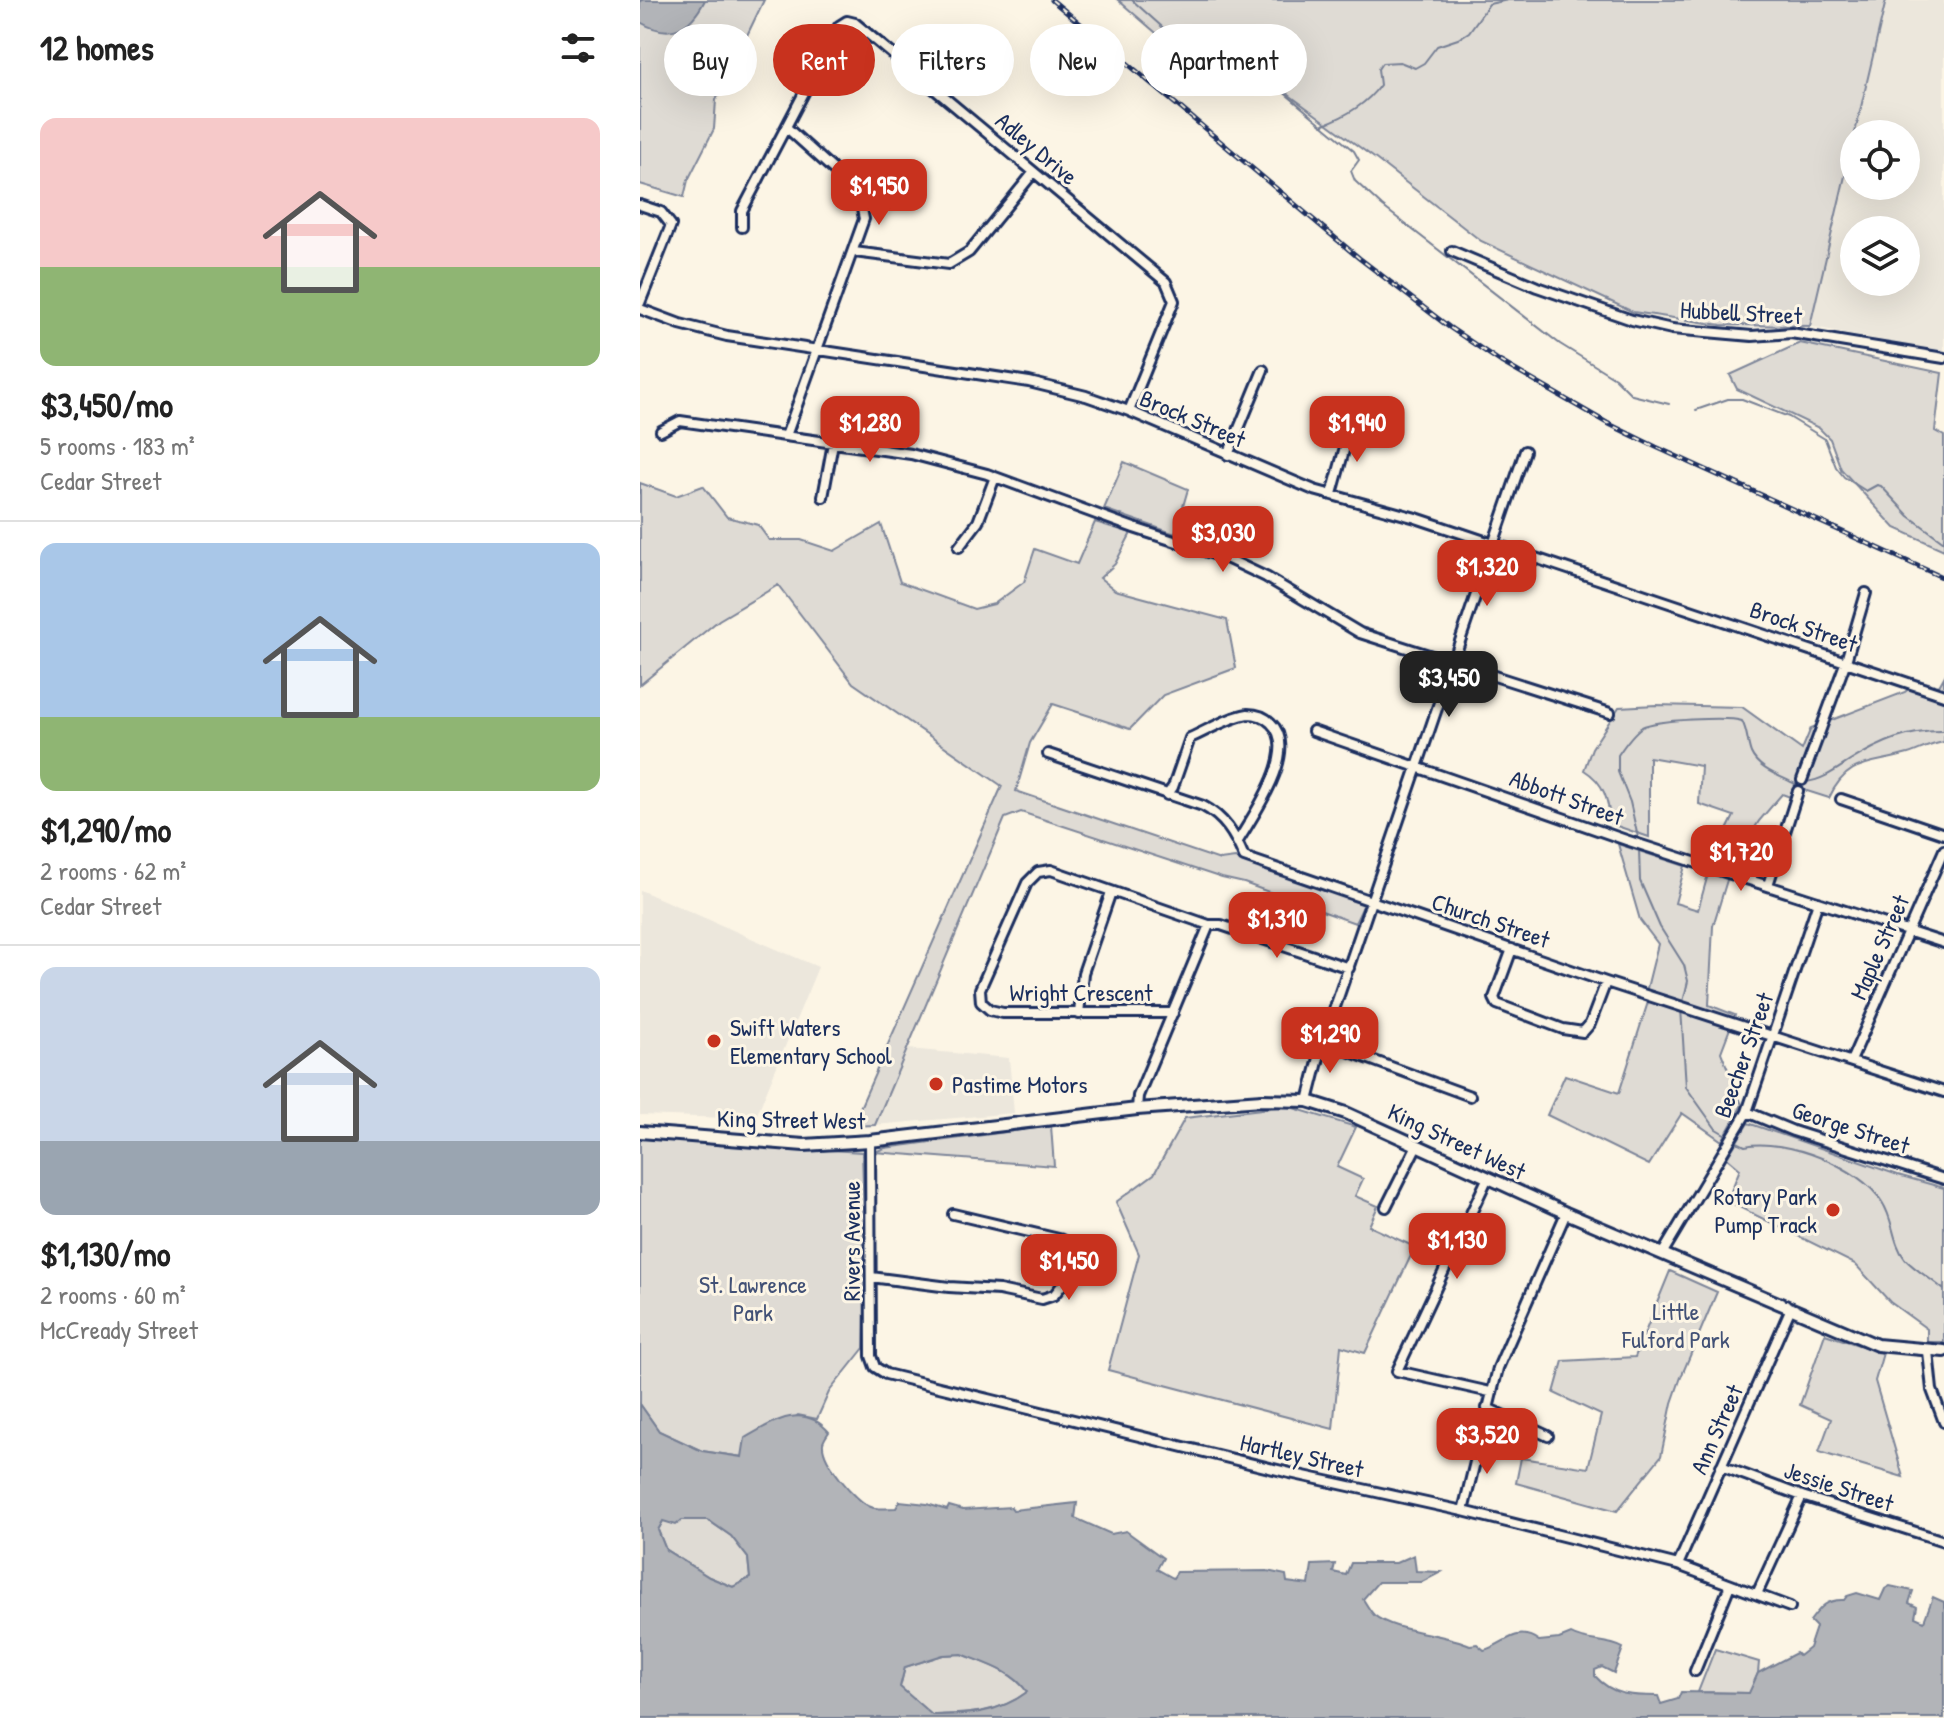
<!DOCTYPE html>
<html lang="en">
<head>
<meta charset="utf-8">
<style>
  :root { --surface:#fff; --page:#f6f6f6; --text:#222; --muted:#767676; --line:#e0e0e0; --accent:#c8321e }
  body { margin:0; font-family:"Patrick Hand",sans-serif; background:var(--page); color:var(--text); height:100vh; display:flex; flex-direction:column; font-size:30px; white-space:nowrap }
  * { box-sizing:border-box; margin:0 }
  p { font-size:26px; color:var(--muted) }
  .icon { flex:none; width:44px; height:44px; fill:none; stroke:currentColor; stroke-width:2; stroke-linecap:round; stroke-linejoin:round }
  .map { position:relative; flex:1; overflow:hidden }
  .details { display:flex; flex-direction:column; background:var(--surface); width:640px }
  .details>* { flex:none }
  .top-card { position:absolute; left:24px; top:24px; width:760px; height:72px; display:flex; gap:16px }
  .buttons { position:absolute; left:1200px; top:120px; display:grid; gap:16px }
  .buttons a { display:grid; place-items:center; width:80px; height:80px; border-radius:50%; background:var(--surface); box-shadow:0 8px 32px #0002; font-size:40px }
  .price { position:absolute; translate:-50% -68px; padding:0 18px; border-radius:16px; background:var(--accent); color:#fff; font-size:26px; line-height:52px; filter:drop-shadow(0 2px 4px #0008) }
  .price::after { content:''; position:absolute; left:50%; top:48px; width:24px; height:18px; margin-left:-12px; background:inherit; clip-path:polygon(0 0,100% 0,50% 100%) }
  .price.on { background:#222; color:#fff }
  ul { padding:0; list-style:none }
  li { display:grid; align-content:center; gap:16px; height:424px; padding:0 40px }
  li+li { border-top:2px solid var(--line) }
  li span { display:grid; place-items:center; height:248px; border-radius:16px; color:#555 }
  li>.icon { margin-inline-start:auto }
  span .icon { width:144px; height:144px; fill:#fffc; stroke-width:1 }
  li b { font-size:34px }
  h2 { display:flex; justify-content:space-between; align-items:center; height:96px; padding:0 40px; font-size:34px }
  .pill { padding:0 28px; border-radius:36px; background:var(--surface); box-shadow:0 8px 32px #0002; font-size:28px; line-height:72px }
  .pill.on { background:var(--accent); color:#fff }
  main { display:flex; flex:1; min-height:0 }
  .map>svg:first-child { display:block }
  .built { fill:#ece7dc; fill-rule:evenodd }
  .green { fill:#dfdbd4; stroke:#7d8599; stroke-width:2 }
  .water { fill:#b2b4b8; stroke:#767f94; stroke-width:2; fill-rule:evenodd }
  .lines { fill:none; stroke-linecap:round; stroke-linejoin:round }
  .stream { stroke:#767f94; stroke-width:2 }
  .minor-casing { stroke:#1b2f5e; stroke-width:14 }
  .major-casing { stroke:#1b2f5e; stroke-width:16 }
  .minor { stroke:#fcf5e5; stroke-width:8 }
  .major { stroke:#fcf5e5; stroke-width:10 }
  .rail-casing { stroke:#1b2f5e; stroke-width:5 }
  .rail { stroke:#fcf5e5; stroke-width:2; stroke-dasharray:6; stroke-linecap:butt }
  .poi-dot { fill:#c8321e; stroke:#fcf5e5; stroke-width:3 }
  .labels { text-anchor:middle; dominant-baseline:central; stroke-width:6; stroke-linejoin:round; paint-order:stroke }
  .street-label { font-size:24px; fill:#1b2f5e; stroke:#fcf5e5 }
  .poi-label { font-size:24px; fill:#1b2f5e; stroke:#fcf5e5; text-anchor:start }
  .park-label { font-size:24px; fill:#425176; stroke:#fcf5e5 }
</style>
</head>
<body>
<main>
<section class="details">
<h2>12 homes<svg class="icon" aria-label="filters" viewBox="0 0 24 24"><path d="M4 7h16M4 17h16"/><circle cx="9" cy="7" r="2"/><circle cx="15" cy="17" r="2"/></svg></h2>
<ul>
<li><span style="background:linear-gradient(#f6c9c9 60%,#8fb573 0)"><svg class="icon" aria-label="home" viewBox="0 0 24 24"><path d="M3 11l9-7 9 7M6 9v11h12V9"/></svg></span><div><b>$3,450/mo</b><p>5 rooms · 183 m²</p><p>Cedar Street</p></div></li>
<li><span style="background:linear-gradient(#a9c7e8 70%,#8fb573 0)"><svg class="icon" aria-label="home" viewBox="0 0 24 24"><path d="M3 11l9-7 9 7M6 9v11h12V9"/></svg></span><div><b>$1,290/mo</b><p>2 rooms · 62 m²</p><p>Cedar Street</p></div></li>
<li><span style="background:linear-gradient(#c9d6e8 70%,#9aa5b1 0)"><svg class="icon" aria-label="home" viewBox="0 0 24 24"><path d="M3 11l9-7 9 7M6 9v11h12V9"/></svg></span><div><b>$1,130/mo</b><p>2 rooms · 60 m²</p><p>McCready Street</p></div></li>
</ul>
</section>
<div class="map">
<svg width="1304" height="1718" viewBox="0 0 1304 1718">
  <rect width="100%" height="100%" fill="#fcf5e5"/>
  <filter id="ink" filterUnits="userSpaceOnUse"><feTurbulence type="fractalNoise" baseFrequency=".0125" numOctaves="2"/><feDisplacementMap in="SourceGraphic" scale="16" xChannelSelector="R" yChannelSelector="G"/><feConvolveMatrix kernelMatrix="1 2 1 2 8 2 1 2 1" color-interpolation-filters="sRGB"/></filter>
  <g filter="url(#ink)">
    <!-- built -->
    <path class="built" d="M 1246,0 L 1304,0 L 1304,353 L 1170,326 L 1214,139 L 1214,186 L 1266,186 L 1266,134 L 1215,134 ZM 1214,230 L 1266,230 L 1266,282 L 1214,282 Z
      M 0,890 L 178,967 L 115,1119 L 0,1115 Z
      M 268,1049 L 369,1058 L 374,1113 L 235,1125 Z"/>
    <!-- green -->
    <path class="green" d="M 0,0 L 124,0 L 76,100 L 74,129 L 48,180 L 44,197 L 0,184 Z
      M 478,0 L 1246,0 L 1170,326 L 1081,325 L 993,312 L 841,241 L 737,160 L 580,44 L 530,45 Z
      M 1160,343 L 1302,373 L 1295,431 L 1304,436 L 1304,550 L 1255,528 L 1201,469 L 1190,439 L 1179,428 L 1097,389 L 1090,375 Z
      M 484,462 L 548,489 L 535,534 L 464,509 Z
      M 0,483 L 36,496 L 63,486 L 87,517 L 118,525 L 129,540 L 161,540 L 194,551 L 241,524 L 260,582 L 334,609 L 354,604 L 384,582 L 395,549 L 437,564 L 455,522 L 491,533 L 475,564 L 460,578 L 475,590 L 587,620 L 596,668 L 523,695 L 490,729 L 413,704 L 390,743 L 376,791 L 580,860 L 595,858 L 725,902 L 715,923 L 604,883 L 582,878 L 381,812 L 365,818 L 235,1125 L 212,1126 L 362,786 L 213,683 L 138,585 L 79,620 L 0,685 Z
      M 1304,677 L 1304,742 C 1291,744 1280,750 1268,754 C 1231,765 1208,758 1189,798 L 1164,790 L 1152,790 L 1150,797 L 1142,794 L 1119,821 L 1097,857 L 1087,880 L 1073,926 L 1069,1005 L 1095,1015 L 1081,1052 L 1102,1105 L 1082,1141 L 1042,1113 L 1009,1165 L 907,1115 L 925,1075 L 979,1093 L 1008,1002 L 1004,1000 L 1018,944 L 1000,920 L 978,844 L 1045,866 L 1035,903 L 1058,910 L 1072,860 L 1094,816 L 1059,804 L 1061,766 L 1009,757 L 1009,837 L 971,824 C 968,800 965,783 944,770 L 952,748 L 979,707 L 1016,705 L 1102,707 L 1162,750 L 1171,728 L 1265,692 L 1279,680 L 1299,686 Z
      M 647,1106 L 716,1127 L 697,1167 L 723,1179 L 715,1196 L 738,1206 L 729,1226 L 775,1247 L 725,1353 L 701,1346 L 693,1429 L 468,1370 L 499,1254 L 476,1202 L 514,1174 L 545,1118 Z
      M 1108,1123 L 1258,1175 L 1304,1188 L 1304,1342 L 1287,1342 L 1287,1329 L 1250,1302 L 1215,1264 L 1087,1201 L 1100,1169 L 1087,1158 Z
      M 411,1126 L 414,1166 L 234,1152 L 245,1148 Z
      M 0,1138 L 222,1152 L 226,1283 L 224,1348 L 189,1392 L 177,1419 L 158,1415 L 103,1457 L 62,1451 L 19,1431 L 0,1404 Z
      M 1030,1271 L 1077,1292 L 1041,1377 L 1032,1403 L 1021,1456 L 977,1511 L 876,1483 L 881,1458 L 948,1468 L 961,1415 L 914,1393 L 923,1361 L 995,1357 Z
      M 1185,1334 L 1243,1353 L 1235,1381 L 1263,1477 L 1179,1452 L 1191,1419 L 1160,1405 Z
      M 42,1520 L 68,1520 L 91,1536 L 108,1558 L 110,1578 L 93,1587 L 69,1577 L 26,1550 L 18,1530 L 23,1521 Z
      M 1075,1649 L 1119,1662 L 1118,1673 L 1110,1693 L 1058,1692 Z
      M 322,1654 C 345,1663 373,1671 387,1692 C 358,1714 327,1714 291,1715 L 260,1687 L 265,1667 L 303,1655 Z"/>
    <!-- water -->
    <path class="water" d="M 3,0 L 65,0 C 50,29 31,40 0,22 L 0,2 Z
      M 0,1404 L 19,1431 L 62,1451 L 102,1457 L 105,1438 C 134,1421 163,1402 189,1432 C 187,1435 184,1439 183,1443 C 181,1460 216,1502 231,1507 C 238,1510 248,1508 256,1508 L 260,1501 L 287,1504 L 307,1510 L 309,1506 L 323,1510 L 371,1507 L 373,1510 L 437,1503 L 435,1518 L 471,1534 L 486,1531 L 523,1558 L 517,1569 L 533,1578 L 537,1572 L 627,1571 L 646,1575 L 647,1582 L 669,1585 L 672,1565 L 695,1564 L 693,1572 L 706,1575 L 711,1563 L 756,1563 L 774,1555 L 776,1571 L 801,1572 L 782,1582 L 738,1582 L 723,1599 C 726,1604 730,1611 734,1615 C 754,1632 804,1633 830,1645 L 837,1644 L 844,1650 C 864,1645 877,1624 899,1641 L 919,1639 L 931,1634 C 947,1643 967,1639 983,1648 L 974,1673 L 962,1667 L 955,1670 L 955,1676 C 973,1696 992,1696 1018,1696 L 1021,1704 L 1038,1699 L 1041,1692 L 1109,1693 L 1118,1673 L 1156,1653 L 1159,1656 L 1169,1648 L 1176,1627 L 1170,1621 C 1180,1608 1186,1599 1204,1600 L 1207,1596 L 1217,1593 L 1240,1600 L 1245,1589 L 1250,1586 L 1273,1591 L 1269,1603 L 1277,1607 L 1275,1617 L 1284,1621 L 1293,1597 L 1304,1602 L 1304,1718 L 0,1718 ZM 42,1520 L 68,1520 L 91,1536 L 108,1558 L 110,1578 L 93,1587 L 69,1577 L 26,1550 L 18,1530 L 23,1521 L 36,1525 ZM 322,1654 C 344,1663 374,1671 387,1692 C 358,1714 326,1715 292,1715 L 260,1687 L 265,1667 L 303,1655 Z"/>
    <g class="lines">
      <!-- stream -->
      <path class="stream" d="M 492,0 L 530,34 L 547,44 L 559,48 L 577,46 L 600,56 L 714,151 L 719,160 L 711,171 L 715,181 L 742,206 L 920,344 L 975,378 L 992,395 L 1029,404
        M 682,125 C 704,117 726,105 740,85 L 738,69 L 742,63 L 760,62 L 775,68 L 784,63 L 797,46 L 818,39 L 829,32 L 849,4 L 868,0
        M 1056,410 L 1088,399 L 1102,399 L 1149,417 L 1185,439 L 1196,467 L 1204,477 L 1226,491 L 1237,485 L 1241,486 L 1269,516 L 1304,542
        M 1166,782 C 1183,780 1196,770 1210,761 C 1241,742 1268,730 1304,731
        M 999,842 L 990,802 L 978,772 L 978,755 C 984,746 993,733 1002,727 C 1015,720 1088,716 1102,721 C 1108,732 1107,743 1111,753 C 1118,769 1140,776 1155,784 L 1159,783
        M 999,849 L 1000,881 L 1020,927 L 1044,965 L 1048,981 L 1043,1002
        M 1041,1008 L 1046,1087 L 1076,1129 L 1088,1136
        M 1093,1140 L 1105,1146 C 1145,1138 1220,1166 1242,1202 C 1254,1220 1252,1242 1265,1259 C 1276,1271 1292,1279 1304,1290"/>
      <!-- minor casing -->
      <g class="minor-casing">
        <path id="minor" d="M 0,205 L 21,212 L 31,225 L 0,303
          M 102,227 L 102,211 L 146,127
          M 812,251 L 897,287 L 992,320 L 1032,329 L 1112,336 L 1151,333 L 1304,358
          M 214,252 L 309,264 L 329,252 L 394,172
          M 0,309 L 40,324 L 87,336 L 389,382 L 446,396 L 489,411 L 674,490 L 776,518 L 1304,695
          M 21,431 L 40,421 L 271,454 L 347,474 L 494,528 L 586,558 L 626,577 L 720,633 L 970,713
          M 146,436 L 224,219 L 220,199 L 216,190 L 146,127 L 199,26 L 207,21 L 215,23 L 526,282 L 534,301 L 489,411
          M 588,455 L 623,370
          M 692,494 L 711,425
          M 183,497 L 193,443
          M 319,547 L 338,522 L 355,477
          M 673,731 L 986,840 L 1304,943
          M 408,754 L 563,806 C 584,817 595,835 604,857 L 966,982 L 1304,1092
          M 1162,780 L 1206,661 L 1226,593
          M 527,795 L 533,787 L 550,738 C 568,730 589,717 608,714 C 616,714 625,717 631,723 C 660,750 614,814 598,841
          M 1201,799 L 1304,834
          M 1128,885 L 1158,791
          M 872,949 L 854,998 L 857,1004 L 923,1029 L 943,1032 L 950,1024 L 966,982
          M 533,1013 L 363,1013 L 350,1010 L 341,1002 L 340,989 L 387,883 L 398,872 L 411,870 L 569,925 L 581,925 L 709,968
          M 439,1014 L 443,973 L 471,892
          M 683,1042 L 830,1096
          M 1211,1061 L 1304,850
          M 668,1101 L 683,1042 L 885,451
          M 497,1109 L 498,1096 L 569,925
          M 1107,1112 L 1153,1131 L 1304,1179
          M 230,1141 L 231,1356 L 235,1367 L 246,1374 L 650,1473 L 823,1511 L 1038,1565 L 1150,1607
          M 848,1177 L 757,1371 L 850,1392
          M 746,1207 L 777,1145
          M 1022,1254 L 1107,1112 L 1178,902
          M 231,1277 L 309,1287 L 359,1290 L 402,1299 L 414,1295 L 422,1285 L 431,1262 L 430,1249 L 423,1240 L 313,1214
          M 1288,1351 L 1292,1390 L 1304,1422
          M 847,1408 L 908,1436
          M 1081,1466 L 1162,1496 L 1304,1541
          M 823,1511 L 858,1368 L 926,1213
          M 1038,1565 L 1150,1310
          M 1117,1594 L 1162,1496
          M 1055,1671 L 1090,1585"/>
      </g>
      <!-- major casing -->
      <g class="major-casing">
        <path id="major" d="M 0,1132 L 164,1145 L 230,1141 L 497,1109 L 622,1100 L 668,1101 L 706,1113 L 926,1213 L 1237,1345 L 1304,1351"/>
      </g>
      <!-- minor -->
      <use href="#minor" class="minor"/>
      <!-- major -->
      <use href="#major" class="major"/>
      <!-- rail casing -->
      <g class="rail-casing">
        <path id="rail" d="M 412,0 L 719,258 L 809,327 L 861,362 L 967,423 L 1016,447 L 1304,578"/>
      </g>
      <!-- rail -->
      <use href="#rail" class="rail"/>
    </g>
  </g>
  <!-- markers -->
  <g class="poi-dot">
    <circle cx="74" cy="1041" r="8"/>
    <circle cx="296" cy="1084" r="8"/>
    <circle cx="1193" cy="1210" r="8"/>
  </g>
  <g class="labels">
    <!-- street labels -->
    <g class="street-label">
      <text transform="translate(397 148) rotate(40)">Adley Drive</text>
      <text transform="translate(1101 312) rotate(3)">Hubbell Street</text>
      <text transform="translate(553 418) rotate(23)">Brock Street</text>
      <text transform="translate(1164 626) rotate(19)">Brock Street</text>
      <text transform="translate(927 797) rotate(20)">Abbott Street</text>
      <text transform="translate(851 920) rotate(19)">Church Street</text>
      <text transform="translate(1239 947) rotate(-66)">Maple Street</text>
      <text x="441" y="992">Wright Crescent</text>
      <text transform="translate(1103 1055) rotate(-70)">Beecher Street</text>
      <text transform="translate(151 1119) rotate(1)">King Street West</text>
      <text transform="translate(1211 1127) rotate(18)">George Street</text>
      <text transform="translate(817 1141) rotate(25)">King Street West</text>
      <text transform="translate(211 1241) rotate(-90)">Rivers Avenue</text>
      <text transform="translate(1076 1429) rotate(-66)">Ann Street</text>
      <text transform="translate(662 1455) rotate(13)">Hartley Street</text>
      <text transform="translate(1199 1486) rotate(18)">Jessie Street</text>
    </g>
    <!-- poi labels -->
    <g class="poi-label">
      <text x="90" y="1027">Swift Waters<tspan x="90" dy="28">Elementary School</tspan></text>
      <text x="312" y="1084">Pastime Motors</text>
      <text x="1177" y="1196" text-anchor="end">Rotary Park<tspan x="1177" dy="28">Pump Track</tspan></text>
    </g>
    <!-- park labels -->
    <g class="park-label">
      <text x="113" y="1284">St. Lawrence<tspan x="113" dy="28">Park</tspan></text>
      <text x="1036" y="1311">Little<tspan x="1036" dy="28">Fulford Park</tspan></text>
    </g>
  </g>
</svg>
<div class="buttons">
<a><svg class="icon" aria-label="locate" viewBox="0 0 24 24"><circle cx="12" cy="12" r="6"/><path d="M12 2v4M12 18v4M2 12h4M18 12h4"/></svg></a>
<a><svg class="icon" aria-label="layers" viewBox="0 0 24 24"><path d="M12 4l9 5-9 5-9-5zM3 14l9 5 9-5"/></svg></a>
</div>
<b class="price" style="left:239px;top:227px">$1,950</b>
<b class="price" style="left:230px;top:464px">$1,280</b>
<b class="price" style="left:717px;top:464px">$1,940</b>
<b class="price" style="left:583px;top:574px">$3,030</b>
<b class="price" style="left:847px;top:608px">$1,320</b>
<b class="price on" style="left:809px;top:719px">$3,450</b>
<b class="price" style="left:1101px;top:893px">$1,720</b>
<b class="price" style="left:637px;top:960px">$1,310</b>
<b class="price" style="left:690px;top:1075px">$1,290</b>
<b class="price" style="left:817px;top:1281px">$1,130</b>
<b class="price" style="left:429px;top:1302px">$1,450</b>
<b class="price" style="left:847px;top:1476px">$3,520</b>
<div class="top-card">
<a class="pill">Buy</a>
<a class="pill on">Rent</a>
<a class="pill">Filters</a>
<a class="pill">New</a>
<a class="pill">Apartment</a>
</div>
</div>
</main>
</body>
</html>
